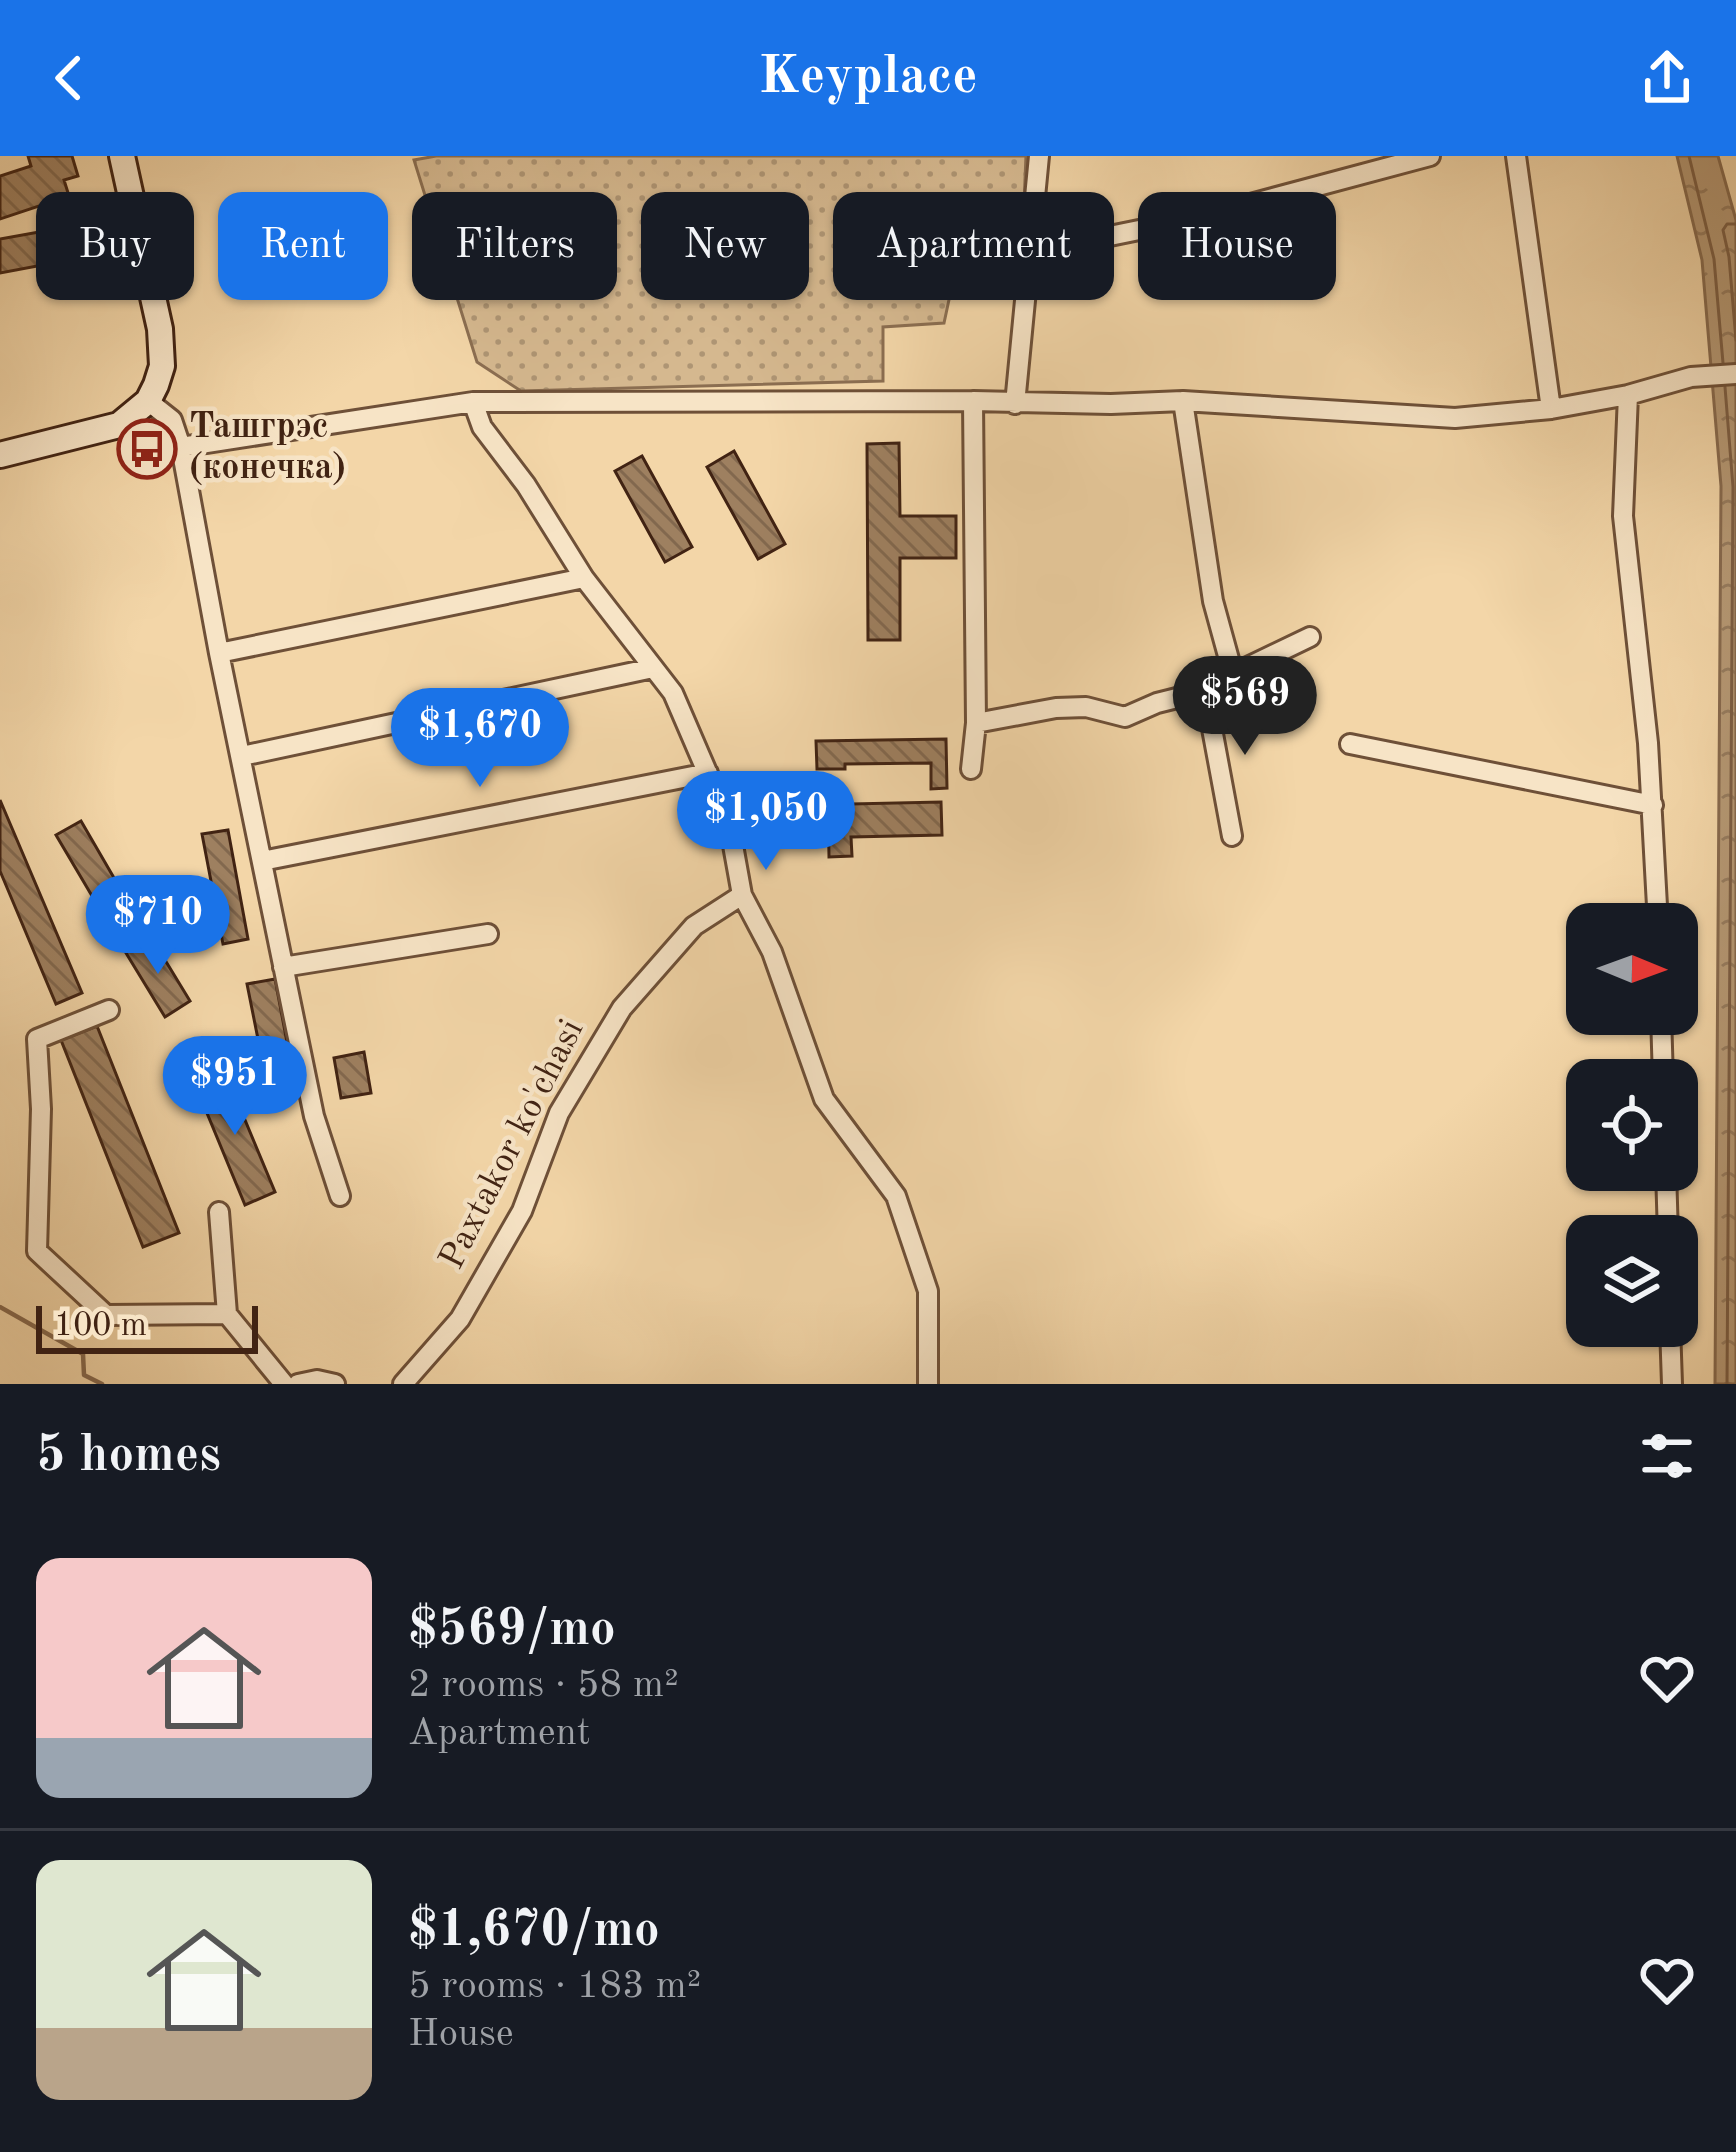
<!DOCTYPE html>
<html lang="en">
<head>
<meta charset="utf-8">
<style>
  :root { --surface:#171b24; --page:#242831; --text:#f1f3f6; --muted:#9ea1a6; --line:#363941; --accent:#1a73e8 }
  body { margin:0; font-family:"Old Standard TT",serif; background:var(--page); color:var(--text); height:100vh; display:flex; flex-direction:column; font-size:45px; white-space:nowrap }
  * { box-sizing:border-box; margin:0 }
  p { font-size:39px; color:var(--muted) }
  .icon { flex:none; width:66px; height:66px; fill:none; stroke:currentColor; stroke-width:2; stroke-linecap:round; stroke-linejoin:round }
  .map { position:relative; height:1228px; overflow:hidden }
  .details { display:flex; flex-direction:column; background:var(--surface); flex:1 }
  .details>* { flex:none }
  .banner { position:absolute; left:36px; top:36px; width:1665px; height:108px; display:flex; gap:24px }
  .needle { width:78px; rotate:91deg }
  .buttons { position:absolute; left:1566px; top:747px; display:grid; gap:24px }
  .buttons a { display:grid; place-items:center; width:132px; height:132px; border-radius:24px; background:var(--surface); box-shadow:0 3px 9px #0004; font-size:60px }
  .scale { position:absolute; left:36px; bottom:30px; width:222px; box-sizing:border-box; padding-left:12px; border:6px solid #412313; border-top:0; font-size:33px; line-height:42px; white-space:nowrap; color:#412313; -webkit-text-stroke:9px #f7e4c6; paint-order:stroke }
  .price { position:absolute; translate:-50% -102px; padding:0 27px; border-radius:42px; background:var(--accent); color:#fff; font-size:39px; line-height:78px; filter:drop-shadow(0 3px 6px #0008) }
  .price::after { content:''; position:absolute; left:50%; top:72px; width:36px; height:27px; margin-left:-18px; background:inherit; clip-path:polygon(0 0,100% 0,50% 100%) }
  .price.current { background:#222; color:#fff }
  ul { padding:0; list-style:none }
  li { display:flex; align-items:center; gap:36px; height:300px; padding:0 36px }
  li+li { border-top:3px solid var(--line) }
  li span { display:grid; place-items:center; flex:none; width:336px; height:240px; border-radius:24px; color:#555 }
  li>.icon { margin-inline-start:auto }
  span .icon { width:144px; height:144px; fill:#fffc; stroke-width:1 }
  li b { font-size:51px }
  h2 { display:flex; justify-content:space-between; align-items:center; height:144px; padding:0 36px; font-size:51px }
  .chip { padding:0 42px; border-radius:24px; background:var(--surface); box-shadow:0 3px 9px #0004; font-size:42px; line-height:108px }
  .chip.current { background:var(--accent); color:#fff }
  header { display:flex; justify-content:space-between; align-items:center; height:156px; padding:0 36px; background:var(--accent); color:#fff; font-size:54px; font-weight:700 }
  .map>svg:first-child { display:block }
  .grass { fill:url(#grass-dots); stroke:#8b6e51; stroke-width:3 }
  .water { fill:url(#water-ripples); stroke:#876a4e; stroke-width:3 }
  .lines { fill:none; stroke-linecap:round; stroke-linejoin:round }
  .shore { stroke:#7c5e44; stroke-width:3 }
  .stream { stroke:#876a4e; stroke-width:4.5 }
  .building { fill:url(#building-back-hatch); stroke:#412313; stroke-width:3 }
  .minor-casing { stroke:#6e5038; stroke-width:24 }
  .secondary-casing { stroke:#412313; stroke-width:30 }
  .minor { stroke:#f7e4c6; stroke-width:18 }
  .secondary { stroke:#f7e4c6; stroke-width:24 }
  .labels { text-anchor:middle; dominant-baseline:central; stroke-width:9; stroke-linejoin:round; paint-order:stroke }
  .poi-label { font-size:36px; font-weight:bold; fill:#412313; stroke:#f7e4c6; text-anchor:start }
  .street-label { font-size:36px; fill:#412313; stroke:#f7e4c6 }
</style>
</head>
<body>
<header><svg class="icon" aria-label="back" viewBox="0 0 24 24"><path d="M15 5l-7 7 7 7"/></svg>Keyplace<svg class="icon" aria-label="share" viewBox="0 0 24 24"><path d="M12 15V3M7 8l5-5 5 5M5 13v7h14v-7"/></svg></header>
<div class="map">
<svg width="1736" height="1228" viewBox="0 0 1736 1228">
  <defs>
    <pattern id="grass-dots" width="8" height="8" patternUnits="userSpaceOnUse" patternTransform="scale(3)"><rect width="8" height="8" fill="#d5b88f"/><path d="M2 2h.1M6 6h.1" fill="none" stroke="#ae9574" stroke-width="1.8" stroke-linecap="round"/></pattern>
    <pattern id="water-ripples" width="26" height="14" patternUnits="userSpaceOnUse" patternTransform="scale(3)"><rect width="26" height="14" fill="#b69975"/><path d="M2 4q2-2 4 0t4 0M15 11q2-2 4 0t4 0" fill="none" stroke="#967c5f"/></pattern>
    <pattern id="building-back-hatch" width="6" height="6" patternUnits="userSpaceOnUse" patternTransform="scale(3)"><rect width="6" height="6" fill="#9e8060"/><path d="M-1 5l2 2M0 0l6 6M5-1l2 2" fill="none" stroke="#82684e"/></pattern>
  </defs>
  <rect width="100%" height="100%" fill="#f3d6a8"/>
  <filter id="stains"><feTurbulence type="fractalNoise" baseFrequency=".00167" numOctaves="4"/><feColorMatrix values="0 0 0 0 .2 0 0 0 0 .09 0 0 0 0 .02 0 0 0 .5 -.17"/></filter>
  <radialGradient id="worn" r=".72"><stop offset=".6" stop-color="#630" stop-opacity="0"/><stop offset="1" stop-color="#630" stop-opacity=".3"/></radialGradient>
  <!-- grass -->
  <path class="grass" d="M 436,0 L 1026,0 L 1020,141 L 950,139 L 944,167 L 883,171 L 883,225 L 521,235 L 477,206 L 414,4 Z"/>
  <!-- water -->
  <path class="water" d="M 1677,0 L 1718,0 L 1736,64 L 1736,1228 L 1715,1228 L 1721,330 L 1702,104 Z"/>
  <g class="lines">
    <!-- shore -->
    <path class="shore" d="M 1689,0 L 1714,103 L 1723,207
      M 1736,68 L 1727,68 L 1723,74 L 1729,101 L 1736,184
      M 1725,231 L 1733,331 L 1727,1228"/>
    <!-- stream -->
    <path class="stream" d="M 0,1151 L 83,1198 L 84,1219 L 102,1228"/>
  </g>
  <!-- building -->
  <path class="building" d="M 28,0 L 72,0 L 78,20 L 64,24 L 69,40 L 0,63 L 0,20 L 31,10 Z
    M 78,69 L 85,101 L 0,117 L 0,83 Z
    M 899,287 L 900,360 L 956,360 L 956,402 L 900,402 L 900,484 L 868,484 L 867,288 Z
    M 734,295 L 785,388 L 758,403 L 707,311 Z
    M 642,300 L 692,391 L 665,406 L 615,315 Z
    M 946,583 L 947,632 L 931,633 L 931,607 L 845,608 L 845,613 L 817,613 L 816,585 Z
    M 828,641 L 850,641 L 851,648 L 941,646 L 942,679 L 851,681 L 852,700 L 829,701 Z
    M 0,644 L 82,837 L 56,848 L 0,715 Z
    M 81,665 L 132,753 L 108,767 L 56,679 Z
    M 228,674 L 248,783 L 223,788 L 202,678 Z
    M 151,781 L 190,845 L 165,861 L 126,797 Z
    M 275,823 L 294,923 L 267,928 L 247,828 Z
    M 97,870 L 179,1077 L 143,1091 L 61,884 Z
    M 364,896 L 371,937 L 341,942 L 334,902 Z
    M 225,916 L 275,1036 L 245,1049 L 195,928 Z"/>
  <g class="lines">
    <!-- minor casing -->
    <g class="minor-casing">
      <path id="minor" d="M 1516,0 L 1551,253
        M 1031,96 L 1198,62 L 1430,0
        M 1628,239 L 1623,360 L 1648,587 L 1658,768
        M 148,245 L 172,264 L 181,291 L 219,497 L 314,960 L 340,1040
        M 473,246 L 482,271 L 526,329 L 584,422 L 673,537 L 729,667 L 742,739 L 772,796 L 824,943 L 896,1040 L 928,1135 L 928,1228
        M 1015,248 L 1039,0
        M 181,291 L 473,246 L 973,245 L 1111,248 L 1183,245 L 1455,262 L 1551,253 L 1628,239 L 1691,221 L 1736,218
        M 219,497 L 584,422
        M 1233,518 L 1310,481
        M 1205,535 L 1232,680
        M 976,567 L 1056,552 L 1086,551 L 1125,561 L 1157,547 L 1205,535 L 1233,518 L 1213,445 L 1183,245
        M 1350,588 L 1653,649
        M 242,600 L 653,512
        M 971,613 L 976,567 L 973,245
        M 262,705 L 708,617
        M 283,811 L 488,778
        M 109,854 L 37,883 L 41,953 L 37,1095 L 106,1159 L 227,1158
        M 1661,858 L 1663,924
        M 1666,1014 L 1668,1080
        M 219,1056 L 227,1158 L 284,1228
        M 1670,1170 L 1672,1228
        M 298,1228 L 317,1224 L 335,1228
        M 403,1228 L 460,1163 L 522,1055 L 559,957 L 622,852 L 694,770 L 742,739"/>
    </g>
    <!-- secondary casing -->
    <g class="secondary-casing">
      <path id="secondary" d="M 0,299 L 119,269 L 148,245 L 156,229 L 162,210 L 160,173 L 122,0"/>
    </g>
    <!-- minor -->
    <use href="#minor" class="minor"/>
    <!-- secondary -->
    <use href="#secondary" class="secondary"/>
  </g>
  <!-- icons -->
  <defs>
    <g id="bus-ring" transform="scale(3)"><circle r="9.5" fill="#f7e4c6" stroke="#8f2418" stroke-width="1.5"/><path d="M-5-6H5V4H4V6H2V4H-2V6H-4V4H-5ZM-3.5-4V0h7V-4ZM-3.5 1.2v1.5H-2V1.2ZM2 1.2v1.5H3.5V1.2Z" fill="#8f2418"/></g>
  </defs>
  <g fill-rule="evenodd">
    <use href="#bus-ring" x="147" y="293"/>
  </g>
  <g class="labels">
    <!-- poi labels -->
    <g class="poi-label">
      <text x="189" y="272">Ташгрэс<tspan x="189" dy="41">(конечка)</tspan></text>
    </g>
    <!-- street labels -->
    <g class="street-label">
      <text transform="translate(513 989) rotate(-63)">Paxtakor ko'chasi</text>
    </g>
  </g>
  <rect width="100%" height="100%" filter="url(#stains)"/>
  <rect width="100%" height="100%" fill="url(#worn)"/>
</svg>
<div class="buttons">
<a><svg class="needle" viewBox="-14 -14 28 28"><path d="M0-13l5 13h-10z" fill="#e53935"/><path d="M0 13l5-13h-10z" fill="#9ea1a6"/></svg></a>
<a><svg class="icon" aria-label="locate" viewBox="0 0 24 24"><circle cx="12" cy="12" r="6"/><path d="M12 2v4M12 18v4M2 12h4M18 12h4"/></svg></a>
<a><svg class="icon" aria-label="layers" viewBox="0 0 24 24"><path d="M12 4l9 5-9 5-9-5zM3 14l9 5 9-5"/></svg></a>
</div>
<div class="scale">100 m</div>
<b class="price current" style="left:1245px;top:602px">$569</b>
<b class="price" style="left:480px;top:634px">$1,670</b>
<b class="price" style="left:766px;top:717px">$1,050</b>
<b class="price" style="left:158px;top:821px">$710</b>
<b class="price" style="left:235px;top:982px">$951</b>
<div class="banner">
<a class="chip">Buy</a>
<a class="chip current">Rent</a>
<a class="chip">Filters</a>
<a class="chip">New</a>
<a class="chip">Apartment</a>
<a class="chip">House</a>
</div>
</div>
<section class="details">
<h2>5 homes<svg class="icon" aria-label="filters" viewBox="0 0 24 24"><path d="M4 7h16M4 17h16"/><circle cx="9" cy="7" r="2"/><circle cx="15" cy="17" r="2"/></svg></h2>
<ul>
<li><span style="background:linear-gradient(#f6c9c9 75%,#9aa5b1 0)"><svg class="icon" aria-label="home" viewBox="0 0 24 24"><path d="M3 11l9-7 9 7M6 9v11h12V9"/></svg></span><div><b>$569/mo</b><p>2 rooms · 58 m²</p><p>Apartment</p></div><svg class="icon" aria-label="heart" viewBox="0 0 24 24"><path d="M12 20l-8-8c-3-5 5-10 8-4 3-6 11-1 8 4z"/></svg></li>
<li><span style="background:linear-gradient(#dfe7d0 70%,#b9a48a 0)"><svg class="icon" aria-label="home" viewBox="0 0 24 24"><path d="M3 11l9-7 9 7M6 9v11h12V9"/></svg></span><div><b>$1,670/mo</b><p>5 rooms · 183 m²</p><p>House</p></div><svg class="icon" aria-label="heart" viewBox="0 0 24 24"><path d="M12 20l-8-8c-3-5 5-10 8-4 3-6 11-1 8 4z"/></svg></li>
</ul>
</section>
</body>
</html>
